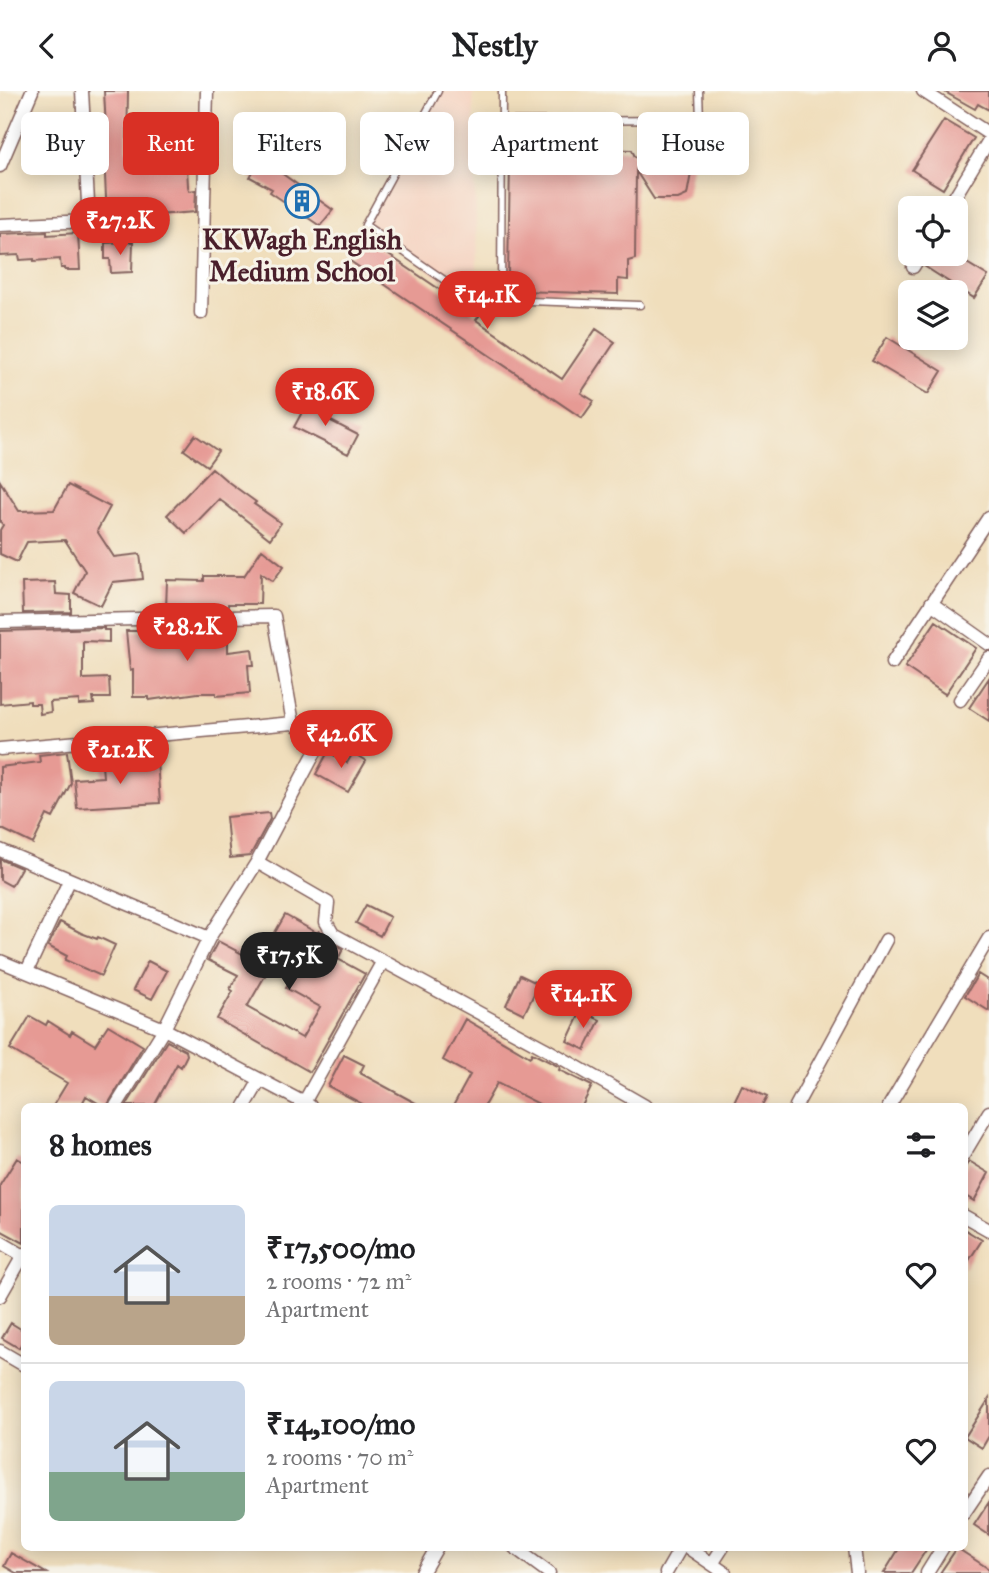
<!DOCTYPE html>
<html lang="en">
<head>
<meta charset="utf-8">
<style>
  :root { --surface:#fff; --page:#f6f6f6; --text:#202124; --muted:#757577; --line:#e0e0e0; --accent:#d93025 }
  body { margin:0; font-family:"IM FELL Great Primer",serif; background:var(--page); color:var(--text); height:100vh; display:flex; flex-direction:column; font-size:26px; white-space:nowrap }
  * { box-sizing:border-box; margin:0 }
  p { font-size:23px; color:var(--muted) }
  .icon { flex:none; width:38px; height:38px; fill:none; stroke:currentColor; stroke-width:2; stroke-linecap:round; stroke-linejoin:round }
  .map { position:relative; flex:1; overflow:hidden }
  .drawer { position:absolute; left:21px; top:1012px; width:947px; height:448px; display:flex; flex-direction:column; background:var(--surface); border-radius:10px; box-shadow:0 4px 18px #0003 }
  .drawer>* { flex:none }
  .banner { position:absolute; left:21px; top:21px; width:948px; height:63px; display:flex; gap:14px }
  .buttons { position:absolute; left:898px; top:105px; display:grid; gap:14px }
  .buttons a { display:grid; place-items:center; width:70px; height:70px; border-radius:10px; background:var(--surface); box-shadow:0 4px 18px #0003; font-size:35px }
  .price { position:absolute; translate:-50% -60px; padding:0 16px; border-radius:24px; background:var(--accent); color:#fff; font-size:23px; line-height:46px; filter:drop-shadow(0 2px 4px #0008) }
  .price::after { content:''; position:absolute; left:50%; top:42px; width:21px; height:16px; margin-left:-10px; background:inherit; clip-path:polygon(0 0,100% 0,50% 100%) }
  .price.selected { background:#222; color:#fff }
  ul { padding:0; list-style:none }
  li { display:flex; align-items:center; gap:21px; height:175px; padding:0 28px }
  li+li { border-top:2px solid var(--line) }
  li span { display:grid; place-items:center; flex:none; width:196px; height:140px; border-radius:10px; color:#555 }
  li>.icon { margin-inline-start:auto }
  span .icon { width:84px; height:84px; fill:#fffc; stroke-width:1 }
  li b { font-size:30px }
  h2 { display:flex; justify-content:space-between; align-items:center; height:84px; padding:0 28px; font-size:30px }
  .tag { padding:0 24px; border-radius:10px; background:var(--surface); box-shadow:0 4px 18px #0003; font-size:24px; line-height:63px }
  .tag.selected { background:var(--accent); color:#fff }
  header { display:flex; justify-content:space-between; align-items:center; height:91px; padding:0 28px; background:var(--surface); font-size:32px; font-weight:800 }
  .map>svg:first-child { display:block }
  .built { fill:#f5d3c1 }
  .building { fill:#e69a94; fill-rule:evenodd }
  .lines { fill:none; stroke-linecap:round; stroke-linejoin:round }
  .lane-casing { stroke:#84625e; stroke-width:9 }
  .street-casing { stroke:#84625e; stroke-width:15 }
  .lane { stroke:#fff; stroke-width:6 }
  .street { stroke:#fff; stroke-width:12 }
  .labels { text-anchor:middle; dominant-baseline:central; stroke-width:6; stroke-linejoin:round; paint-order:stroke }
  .poi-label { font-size:28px; font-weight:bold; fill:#4a1f2b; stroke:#f7f3e8 }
</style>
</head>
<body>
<header><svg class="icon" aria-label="back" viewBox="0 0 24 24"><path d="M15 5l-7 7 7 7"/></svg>Nestly<svg class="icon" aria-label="person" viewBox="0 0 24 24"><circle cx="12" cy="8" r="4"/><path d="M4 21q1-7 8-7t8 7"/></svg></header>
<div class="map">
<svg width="989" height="1482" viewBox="0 0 989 1482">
  <rect width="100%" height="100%" fill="#f7f3e8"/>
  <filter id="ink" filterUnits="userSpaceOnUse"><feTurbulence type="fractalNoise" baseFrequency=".0143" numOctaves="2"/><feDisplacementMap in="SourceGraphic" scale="14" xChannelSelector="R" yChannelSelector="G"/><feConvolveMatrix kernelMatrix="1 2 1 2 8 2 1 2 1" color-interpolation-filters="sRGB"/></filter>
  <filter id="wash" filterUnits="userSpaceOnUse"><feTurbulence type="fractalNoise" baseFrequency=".00686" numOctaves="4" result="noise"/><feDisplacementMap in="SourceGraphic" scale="28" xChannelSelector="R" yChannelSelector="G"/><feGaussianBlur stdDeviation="1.57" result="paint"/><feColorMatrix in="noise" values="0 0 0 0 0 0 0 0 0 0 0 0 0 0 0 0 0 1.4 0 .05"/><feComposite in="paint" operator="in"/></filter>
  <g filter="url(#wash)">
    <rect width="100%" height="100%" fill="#f0debc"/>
    <!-- built -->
    <path class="built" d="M 442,0 L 473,0 L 478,215 L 365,134 Z"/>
    <g id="blocks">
      <!-- building -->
      <path class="building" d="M 104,0 L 128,0 L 127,60 L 186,59 L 188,95 L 189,100 L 196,99 L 195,121 L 131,126 L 131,129 L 107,130 L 103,38 L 106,38 Z
        M 943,0 L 989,0 L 989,19 L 978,13 L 975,18 Z
        M 944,29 L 974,47 L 943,98 L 912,79 Z
        M 279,34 L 296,44 L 277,79 L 333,119 L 320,135 L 270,101 L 272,98 L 250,86 Z
        M 553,57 L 632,59 L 635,66 L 649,70 L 659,60 L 678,59 L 688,69 L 692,77 L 687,104 L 678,108 L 654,108 L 636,80 L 635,168 L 628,170 L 628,189 L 618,188 L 618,203 L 519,200 L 519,185 L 508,184 L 510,72 L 521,72 L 522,59 L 553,60 Z
        M 47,141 L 47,144 L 78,142 L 80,179 L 65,179 L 65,177 L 61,177 L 60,168 L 34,170 L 34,168 L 20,169 L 19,164 L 0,165 L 0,143 Z
        M 365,148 L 479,225 L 476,229 L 562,288 L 596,238 L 615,251 L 581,302 L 594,310 L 582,327 L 350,170 Z
        M 133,151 L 132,181 L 111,182 L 110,168 L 105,168 L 105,152 Z
        M 930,163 L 952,163 L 988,185 L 974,207 L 924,175 Z
        M 887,246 L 942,280 L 928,303 L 872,270 Z
        M 308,310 L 333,322 L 329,329 L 358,344 L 348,363 L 294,336 Z
        M 195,344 L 218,360 L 207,375 L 184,359 Z
        M 212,377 L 227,390 L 256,411 L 254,413 L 281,432 L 270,448 L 219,408 L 186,442 L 167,424 Z
        M 0,390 L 19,420 L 54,419 L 68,394 L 110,416 L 97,440 L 114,466 L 140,463 L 143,488 L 113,491 L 101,515 L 74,502 L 85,480 L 65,449 L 27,451 L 17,471 L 0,463 L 0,439 L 3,434 L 0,430 Z
        M 262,458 L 284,475 L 273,490 L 261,482 L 260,513 L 228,513 L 228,517 L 166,519 L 167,489 L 204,490 L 204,485 L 244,485 Z
        M 55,491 L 56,503 L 71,504 L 71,521 L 23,522 L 22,492 Z
        M 936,530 L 976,557 L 945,603 L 905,576 Z
        M 228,535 L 228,561 L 252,558 L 254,574 L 248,574 L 250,602 L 216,605 L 216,602 L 198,602 L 149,609 L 149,606 L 133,606 L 133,579 L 130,580 L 126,540 L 143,540 L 143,537 Z
        M 104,537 L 104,539 L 109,539 L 109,551 L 83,550 L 83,588 L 109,587 L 110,607 L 93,607 L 94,613 L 79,614 L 79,609 L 50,611 L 51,621 L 40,623 L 39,613 L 30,613 L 30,610 L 0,613 L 0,540 Z
        M 989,587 L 989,630 L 969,617 Z
        M 67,661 L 71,692 L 53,727 L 47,724 L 33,753 L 0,737 L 0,676 L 40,671 L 39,664 Z
        M 328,661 L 347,672 L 353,662 L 366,670 L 348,701 L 316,683 Z
        M 157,670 L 160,712 L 77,717 L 74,688 L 103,686 L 102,674 Z
        M 269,722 L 270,728 L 250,765 L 230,767 L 226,726 Z
        M 0,768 L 21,777 L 11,795 L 0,789 Z
        M 366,814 L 390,826 L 380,845 L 356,832 Z
        M 285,824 L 317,842 L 319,840 L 322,842 L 328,850 L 343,858 L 338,868 L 365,883 L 310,981 L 217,928 L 233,900 L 230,898 L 238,884 L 208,869 L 218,850 L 248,866 L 252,858 L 262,864 ZM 274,869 L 295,881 L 286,897 L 320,916 L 302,947 L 247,916 Z
        M 60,831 L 81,842 L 97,848 L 98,846 L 115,854 L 101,885 L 65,869 L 67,865 L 48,855 Z
        M 148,870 L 167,880 L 152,908 L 133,899 Z
        M 978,883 L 989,890 L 989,920 L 965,905 Z
        M 520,884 L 539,893 L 524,923 L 506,914 Z
        M 581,920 L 600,929 L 585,959 L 567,950 Z
        M 30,925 L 46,934 L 48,930 L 70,944 L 72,940 L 95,954 L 108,934 L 143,955 L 107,1015 L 103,1015 L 86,1005 L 81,1015 L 53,1015 L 67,992 L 10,958 Z
        M 465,928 L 530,966 L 532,962 L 560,976 L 559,979 L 592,995 L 582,1015 L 543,1015 L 497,992 L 484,1015 L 453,1015 L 470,984 L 443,969 Z
        M 167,950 L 186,960 L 187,964 L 181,976 L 177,973 L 154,1015 L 126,1015 Z
        M 344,964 L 364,974 L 360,982 L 421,1015 L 366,1015 L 328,995 Z
        M 742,994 L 767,1006 L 762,1015 L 732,1015 Z
        M 17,1067 L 24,1071 L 24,1152 L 0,1139 L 0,1094 Z
        M 969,1070 L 989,1082 L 974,1110 L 964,1104 L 964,1078 Z
        M 964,1138 L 982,1149 L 964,1177 Z
        M 11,1232 L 24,1240 L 24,1248 L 19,1257 L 2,1247 Z
        M 989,1308 L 989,1345 L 982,1357 L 965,1346 Z
        M 989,1411 L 989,1444 L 974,1434 Z
        M 900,1456 L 928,1456 L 911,1482 L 884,1482 Z
        M 957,1457 L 989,1478 L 989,1482 L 940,1482 Z
        M 11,1462 L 46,1482 L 16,1482 L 4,1475 Z"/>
    </g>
  </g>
  <g filter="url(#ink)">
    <use href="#blocks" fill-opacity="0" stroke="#84625e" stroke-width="2"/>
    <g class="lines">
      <!-- lane casing -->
      <g class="lane-casing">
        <path id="lane" d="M 438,0 L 365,134 L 489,220 L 501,209 L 640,214
          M 502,30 L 700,29 L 699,0
          M 501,209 L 502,0"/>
      </g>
      <!-- street casing -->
      <g class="street-casing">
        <path id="street" d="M 923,0 L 989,43
          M 0,75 L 32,0
          M 948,117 L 989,49
          M 0,134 L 89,130 L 82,0
          M 913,176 L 921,163
          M 201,222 L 207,0
          M 931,512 L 989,553
          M 0,531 L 274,525 L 293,632
          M 892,572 L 989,426
          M 960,609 L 989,567
          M 0,658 L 293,632 L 321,650 L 257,771 L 209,847 L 164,938 L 0,870
          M 0,759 L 209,847
          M 257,771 L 328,812 L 326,831 L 333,843 L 544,957 L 645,1015
          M 27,880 L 69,790
          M 116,1015 L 164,938 L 310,1015
          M 245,1015 L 260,989
          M 302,1015 L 383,870
          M 796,1015 L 886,849
          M 889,1015 L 989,847
          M 964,1063 L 989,1021
          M 964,1125 L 989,1139
          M 0,1151 L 24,1165
          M 0,1205 L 24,1163
          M 0,1260 L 24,1274
          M 964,1422 L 989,1385
          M 514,1456 L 549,1482
          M 687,1456 L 725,1482
          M 854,1456 L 857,1482
          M 712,1473 L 723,1456
          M 422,1482 L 437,1456
          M 666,1482 L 681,1456
          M 927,1482 L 943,1456"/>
      </g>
      <!-- lane -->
      <use href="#lane" class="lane"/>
      <!-- street -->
      <use href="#street" class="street"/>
    </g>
  </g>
  <!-- icons -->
  <defs>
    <g id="building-ring" transform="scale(1.75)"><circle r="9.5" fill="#f7f3e8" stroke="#1f6fb2" stroke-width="1.5"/><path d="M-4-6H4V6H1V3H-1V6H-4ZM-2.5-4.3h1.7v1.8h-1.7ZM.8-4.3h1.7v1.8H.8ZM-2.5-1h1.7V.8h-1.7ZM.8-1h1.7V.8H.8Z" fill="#1f6fb2"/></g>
  </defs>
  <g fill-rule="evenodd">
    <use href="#building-ring" x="302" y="110"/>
  </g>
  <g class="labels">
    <!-- poi labels -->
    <g class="poi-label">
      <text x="302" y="148">KKWagh English<tspan x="302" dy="32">Medium School</tspan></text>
    </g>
  </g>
</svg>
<div class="buttons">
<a><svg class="icon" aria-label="locate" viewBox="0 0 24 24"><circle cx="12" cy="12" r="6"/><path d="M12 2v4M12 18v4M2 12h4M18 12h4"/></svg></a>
<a><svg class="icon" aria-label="layers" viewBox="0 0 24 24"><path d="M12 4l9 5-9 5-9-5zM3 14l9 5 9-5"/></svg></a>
</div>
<b class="price" style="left:120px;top:166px">₹27.2K</b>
<b class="price" style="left:487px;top:240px">₹14.1K</b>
<b class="price" style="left:325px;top:337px">₹18.6K</b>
<b class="price" style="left:187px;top:572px">₹28.2K</b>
<b class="price" style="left:341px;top:679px">₹42.6K</b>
<b class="price" style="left:120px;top:695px">₹21.2K</b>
<b class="price selected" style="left:289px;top:901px">₹17.5K</b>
<b class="price" style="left:583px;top:939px">₹14.1K</b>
<div class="banner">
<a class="tag">Buy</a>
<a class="tag selected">Rent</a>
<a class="tag">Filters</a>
<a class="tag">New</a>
<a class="tag">Apartment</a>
<a class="tag">House</a>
</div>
<section class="drawer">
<h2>8 homes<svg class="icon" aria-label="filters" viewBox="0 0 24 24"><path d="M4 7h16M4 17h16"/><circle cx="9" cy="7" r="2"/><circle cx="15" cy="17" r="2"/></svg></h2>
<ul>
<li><span style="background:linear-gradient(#c9d6e8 65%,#b9a48a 0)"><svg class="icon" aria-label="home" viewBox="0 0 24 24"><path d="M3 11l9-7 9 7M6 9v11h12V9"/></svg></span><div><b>₹17,500/mo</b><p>2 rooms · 72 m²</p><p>Apartment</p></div><svg class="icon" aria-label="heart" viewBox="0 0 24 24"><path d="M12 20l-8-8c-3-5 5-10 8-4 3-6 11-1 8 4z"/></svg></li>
<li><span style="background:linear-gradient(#c9d6e8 65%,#7fa58c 0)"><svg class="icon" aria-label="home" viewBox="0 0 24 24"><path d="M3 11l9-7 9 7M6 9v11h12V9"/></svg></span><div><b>₹14,100/mo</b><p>2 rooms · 70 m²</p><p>Apartment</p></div><svg class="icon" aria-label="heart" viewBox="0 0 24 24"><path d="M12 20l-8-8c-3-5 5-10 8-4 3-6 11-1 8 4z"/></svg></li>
</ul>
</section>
</div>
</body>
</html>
